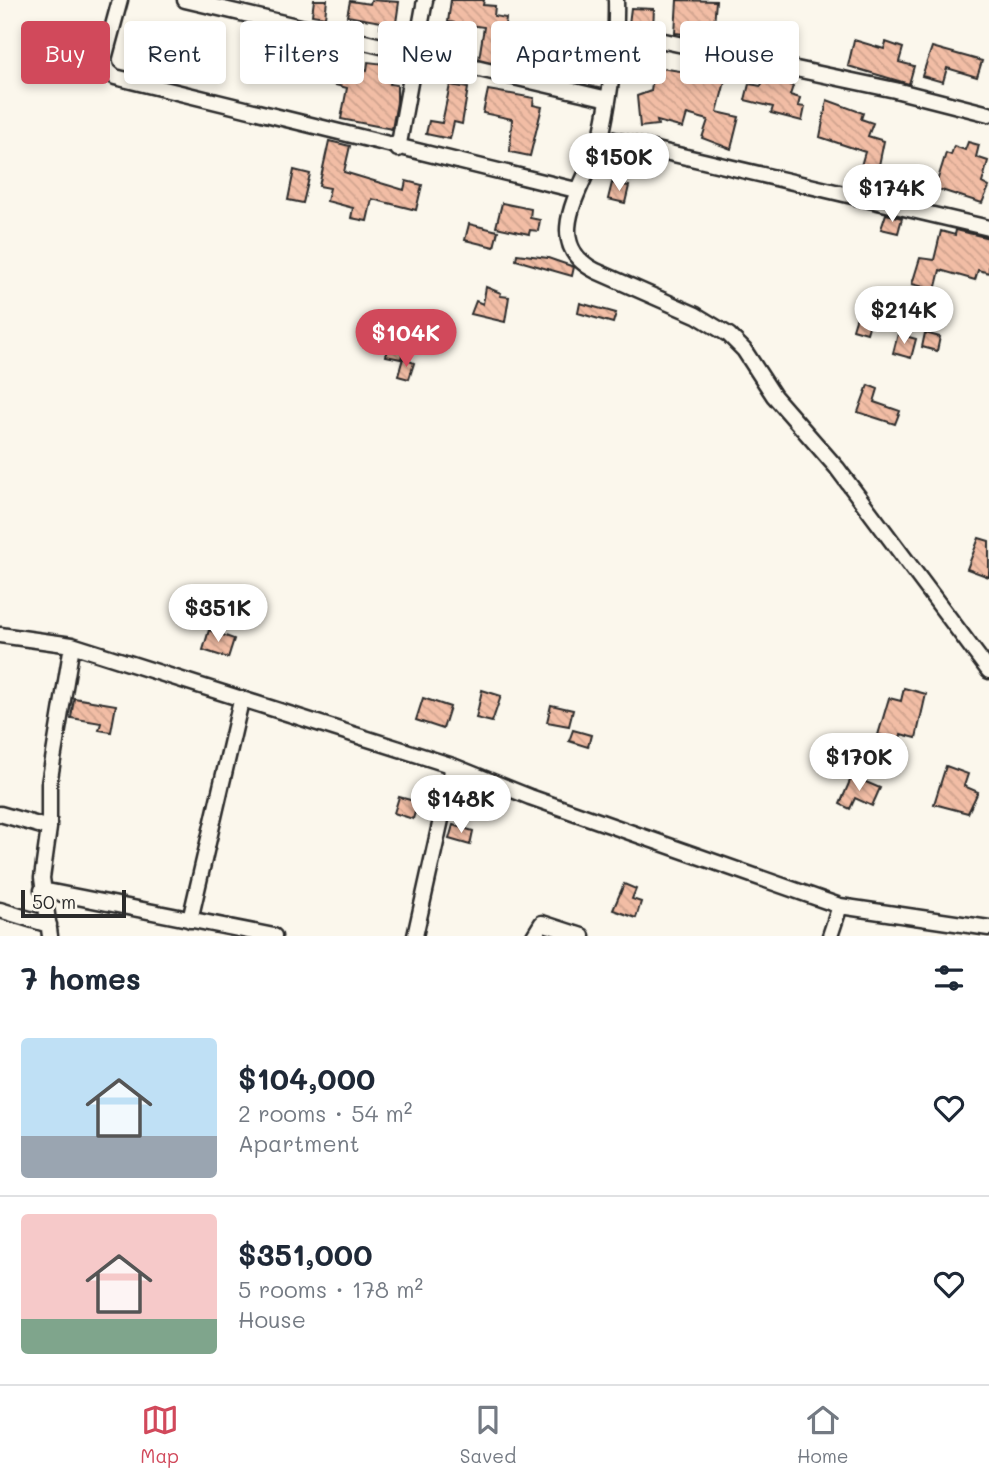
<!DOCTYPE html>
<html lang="en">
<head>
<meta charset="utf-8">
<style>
  :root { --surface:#fff; --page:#f2f2f3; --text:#1f2937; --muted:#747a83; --line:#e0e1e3; --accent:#d1495b }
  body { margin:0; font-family:Mali,sans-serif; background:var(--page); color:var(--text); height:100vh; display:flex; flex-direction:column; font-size:26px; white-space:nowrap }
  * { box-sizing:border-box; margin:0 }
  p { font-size:23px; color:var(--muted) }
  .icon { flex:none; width:38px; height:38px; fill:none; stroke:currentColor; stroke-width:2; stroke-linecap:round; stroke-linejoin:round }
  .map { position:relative; height:936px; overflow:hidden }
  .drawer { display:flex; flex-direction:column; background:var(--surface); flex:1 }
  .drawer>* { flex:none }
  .guide { position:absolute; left:21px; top:21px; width:948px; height:63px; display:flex; gap:14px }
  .scale { position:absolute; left:21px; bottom:18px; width:105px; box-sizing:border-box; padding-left:7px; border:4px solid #2b2b2b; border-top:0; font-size:19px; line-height:24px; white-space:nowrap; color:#2b2b2b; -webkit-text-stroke:5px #fbf7ec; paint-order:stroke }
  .price { position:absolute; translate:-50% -60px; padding:0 16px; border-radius:24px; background:#fff; color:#222; font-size:23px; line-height:46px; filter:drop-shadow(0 2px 4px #0008) }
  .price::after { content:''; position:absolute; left:50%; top:42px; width:21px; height:16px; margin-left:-10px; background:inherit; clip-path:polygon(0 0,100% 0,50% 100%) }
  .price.active { background:var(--accent); color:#fff }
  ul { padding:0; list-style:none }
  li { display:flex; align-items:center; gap:21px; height:175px; padding:0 21px }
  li+li { border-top:2px solid var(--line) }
  li span { display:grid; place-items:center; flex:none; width:196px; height:140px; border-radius:7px; color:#555 }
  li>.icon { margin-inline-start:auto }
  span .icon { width:84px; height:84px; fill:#fffc; stroke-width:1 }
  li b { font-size:30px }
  h2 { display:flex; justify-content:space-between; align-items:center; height:84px; padding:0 21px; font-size:30px }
  .chip { padding:0 24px; border-radius:7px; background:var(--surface); box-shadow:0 4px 10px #0003; font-size:24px; line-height:63px }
  .chip.active { background:var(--accent); color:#fff }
  .menu { display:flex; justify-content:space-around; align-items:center; height:98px; border-top:2px solid var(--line); background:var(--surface); font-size:19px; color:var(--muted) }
  .menu a { display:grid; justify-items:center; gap:4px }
  .menu .active { color:var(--accent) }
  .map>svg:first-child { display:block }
  .building { fill:url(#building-back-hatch); stroke:#2b2b2b; stroke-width:2 }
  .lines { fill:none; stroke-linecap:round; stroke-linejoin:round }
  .minor-casing { stroke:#2b2b2b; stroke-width:19 }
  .minor { stroke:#fbf7ec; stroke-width:14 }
</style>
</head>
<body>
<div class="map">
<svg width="989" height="936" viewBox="0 0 989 936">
  <defs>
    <pattern id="building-back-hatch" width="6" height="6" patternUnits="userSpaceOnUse" patternTransform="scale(1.75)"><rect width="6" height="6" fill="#f2bda5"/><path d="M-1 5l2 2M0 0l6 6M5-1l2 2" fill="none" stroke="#d0a38e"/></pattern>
  </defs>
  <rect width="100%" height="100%" fill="#fbf7ec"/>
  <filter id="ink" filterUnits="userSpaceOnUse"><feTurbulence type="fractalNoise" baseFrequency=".0143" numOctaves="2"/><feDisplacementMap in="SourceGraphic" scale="14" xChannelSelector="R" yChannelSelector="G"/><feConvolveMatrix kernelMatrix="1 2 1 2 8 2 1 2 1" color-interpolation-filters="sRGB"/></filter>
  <g filter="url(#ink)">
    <!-- building -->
    <path class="building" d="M 314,0 L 327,0 L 325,17 L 312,15 Z
      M 371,0 L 399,2 L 395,30 L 380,28 L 381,22 L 347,16 L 350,1 L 370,4 Z
      M 451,0 L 484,0 L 483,5 L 495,6 L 494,16 L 506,18 L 504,33 L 500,32 L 496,63 L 479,59 L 484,27 L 448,22 Z
      M 677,0 L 716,1 L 713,37 L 675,33 Z
      M 631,8 L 654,9 L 653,28 L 629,24 Z
      M 434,26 L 456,29 L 455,40 L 433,37 Z
      M 564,39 L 605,47 L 601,82 L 595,81 L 594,84 L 569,80 L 571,60 L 559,58 Z
      M 854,40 L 884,49 L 886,42 L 903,48 L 899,62 L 914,66 L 909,84 L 848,66 Z
      M 932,47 L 982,61 L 977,77 L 947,68 L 943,82 L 922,76 Z
      M 327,55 L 343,59 L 342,64 L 367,71 L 368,62 L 394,65 L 390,84 L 397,85 L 397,102 L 392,129 L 341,119 L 347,88 L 320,81 Z
      M 689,63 L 727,74 L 717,112 L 739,117 L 731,149 L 702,138 L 708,120 L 687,114 L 683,128 L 657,121 L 658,125 L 640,127 L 637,96 L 651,91 L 654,67 L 686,72 Z
      M 766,74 L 793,86 L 790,95 L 800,98 L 798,106 L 805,107 L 802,121 L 771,113 L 773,107 L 745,100 L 749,84 L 761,86 Z
      M 450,85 L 468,88 L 462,124 L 454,122 L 450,139 L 426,134 L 429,121 L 442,123 Z
      M 488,90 L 534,98 L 533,105 L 542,107 L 530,156 L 510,152 L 512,119 L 483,113 Z
      M 827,100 L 863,113 L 861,119 L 873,123 L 868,136 L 884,141 L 877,175 L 860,169 L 865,152 L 820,137 Z
      M 329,141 L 350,146 L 344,172 L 404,190 L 406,181 L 422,185 L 416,210 L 372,199 L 367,221 L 351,218 L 353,208 L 327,201 L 330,188 L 319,186 Z
      M 968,142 L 979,145 L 976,157 L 988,161 L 982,183 L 989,187 L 982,203 L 935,188 L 946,153 L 951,155 L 954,146 L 965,150 Z
      M 294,170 L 310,174 L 303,203 L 288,200 Z
      M 612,183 L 629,186 L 625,203 L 608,199 Z
      M 502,203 L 531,209 L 530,218 L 540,220 L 538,231 L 530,230 L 529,234 L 496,227 Z
      M 886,214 L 902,218 L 898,233 L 881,229 Z
      M 469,224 L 498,231 L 494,247 L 465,240 Z
      M 956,230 L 989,238 L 989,273 L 978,270 L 975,280 L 940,270 L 932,303 L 921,300 L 924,287 L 912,284 L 920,258 L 934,260 L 941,231 L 955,235 Z
      M 517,254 L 548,258 L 574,267 L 572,276 L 516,260 Z
      M 486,287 L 501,293 L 500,296 L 509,297 L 505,322 L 471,314 L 476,301 L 483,304 Z
      M 884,301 L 896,304 L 892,321 L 880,318 Z
      M 580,303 L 616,313 L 613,323 L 578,313 Z
      M 857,316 L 871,320 L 867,333 L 853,329 Z
      M 925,333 L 940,337 L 937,351 L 922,347 Z
      M 898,334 L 916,339 L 911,358 L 893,353 Z
      M 389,343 L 404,346 L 401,359 L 386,356 Z
      M 403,358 L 414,363 L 409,379 L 398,376 Z
      M 868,385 L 878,389 L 874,402 L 900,411 L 895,424 L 858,412 Z
      M 979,538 L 989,541 L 989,577 L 967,569 Z
      M 209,630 L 234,639 L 228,658 L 203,650 Z
      M 904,688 L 926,694 L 916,738 L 901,734 L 900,739 L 878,735 L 889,698 L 901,701 Z
      M 482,690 L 501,696 L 492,722 L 476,718 Z
      M 74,698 L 116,705 L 111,732 L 99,730 L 101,723 L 71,718 Z
      M 423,698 L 450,707 L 443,729 L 416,720 Z
      M 551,705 L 573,710 L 569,726 L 547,722 Z
      M 573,730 L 591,735 L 588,747 L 569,741 Z
      M 946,766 L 968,774 L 964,786 L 978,792 L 968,813 L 934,804 Z
      M 852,776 L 880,788 L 872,806 L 855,798 L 850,809 L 840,804 Z
      M 399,797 L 418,802 L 413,819 L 394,813 Z
      M 453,825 L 473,831 L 470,845 L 449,839 Z
      M 624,884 L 636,889 L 632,899 L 641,902 L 636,918 L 613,910 Z"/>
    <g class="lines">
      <!-- minor casing -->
      <g class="minor-casing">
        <path id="minor" d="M 120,0 L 104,59 L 106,69 L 115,77 L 576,190
          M 185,0 L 608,99
          M 616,0 C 617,45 611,90 602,133 C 593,176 534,240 596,271 L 696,315 L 729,335 L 744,350 L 774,396 L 837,468 L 989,671
          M 617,31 L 895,90 L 989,114
          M 601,137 L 989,228
          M 398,149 L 425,0
          M 0,635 L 72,645 L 453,766 L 530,797 L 840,906 L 989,928
          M 0,814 L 49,828
          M 42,890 L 274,936
          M 0,910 L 49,925
          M 190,920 L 241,701
          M 50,936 L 42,878 L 49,828 L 49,784 L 72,645
          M 415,936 L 453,766
          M 534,936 L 542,923 L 582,936
          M 830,936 L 840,906"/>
      </g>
      <!-- minor -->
      <use href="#minor" class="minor"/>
    </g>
  </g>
</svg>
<div class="scale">50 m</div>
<b class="price" style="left:619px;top:193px">$150K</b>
<b class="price" style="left:892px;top:224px">$174K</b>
<b class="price" style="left:904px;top:346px">$214K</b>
<b class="price active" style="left:406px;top:369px">$104K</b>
<b class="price" style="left:218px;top:644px">$351K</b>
<b class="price" style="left:859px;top:793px">$170K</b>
<b class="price" style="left:461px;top:835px">$148K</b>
<div class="guide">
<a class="chip active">Buy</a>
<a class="chip">Rent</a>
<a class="chip">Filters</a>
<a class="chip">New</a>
<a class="chip">Apartment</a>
<a class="chip">House</a>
</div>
</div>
<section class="drawer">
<h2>7 homes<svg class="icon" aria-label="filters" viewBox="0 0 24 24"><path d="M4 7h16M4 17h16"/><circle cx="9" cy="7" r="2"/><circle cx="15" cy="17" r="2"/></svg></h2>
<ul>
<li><span style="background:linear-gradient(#bfe0f5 70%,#9aa5b1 0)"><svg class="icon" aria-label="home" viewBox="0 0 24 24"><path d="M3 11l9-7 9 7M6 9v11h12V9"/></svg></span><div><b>$104,000</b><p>2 rooms · 54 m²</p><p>Apartment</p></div><svg class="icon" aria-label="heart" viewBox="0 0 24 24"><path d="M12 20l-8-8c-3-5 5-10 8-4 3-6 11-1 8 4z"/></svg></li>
<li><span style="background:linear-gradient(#f6c9c9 75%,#7fa58c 0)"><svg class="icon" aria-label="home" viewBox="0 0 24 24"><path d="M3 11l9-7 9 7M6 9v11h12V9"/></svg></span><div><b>$351,000</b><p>5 rooms · 178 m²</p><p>House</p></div><svg class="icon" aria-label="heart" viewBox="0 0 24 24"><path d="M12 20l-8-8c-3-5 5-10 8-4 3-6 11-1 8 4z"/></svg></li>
</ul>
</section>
<nav class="menu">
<a class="active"><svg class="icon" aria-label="map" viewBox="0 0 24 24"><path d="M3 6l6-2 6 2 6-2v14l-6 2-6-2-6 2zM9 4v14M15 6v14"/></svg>Map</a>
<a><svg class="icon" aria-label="saved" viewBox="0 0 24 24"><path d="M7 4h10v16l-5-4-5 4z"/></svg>Saved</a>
<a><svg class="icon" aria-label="home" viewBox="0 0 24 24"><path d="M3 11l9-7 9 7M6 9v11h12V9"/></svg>Home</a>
</nav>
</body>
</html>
